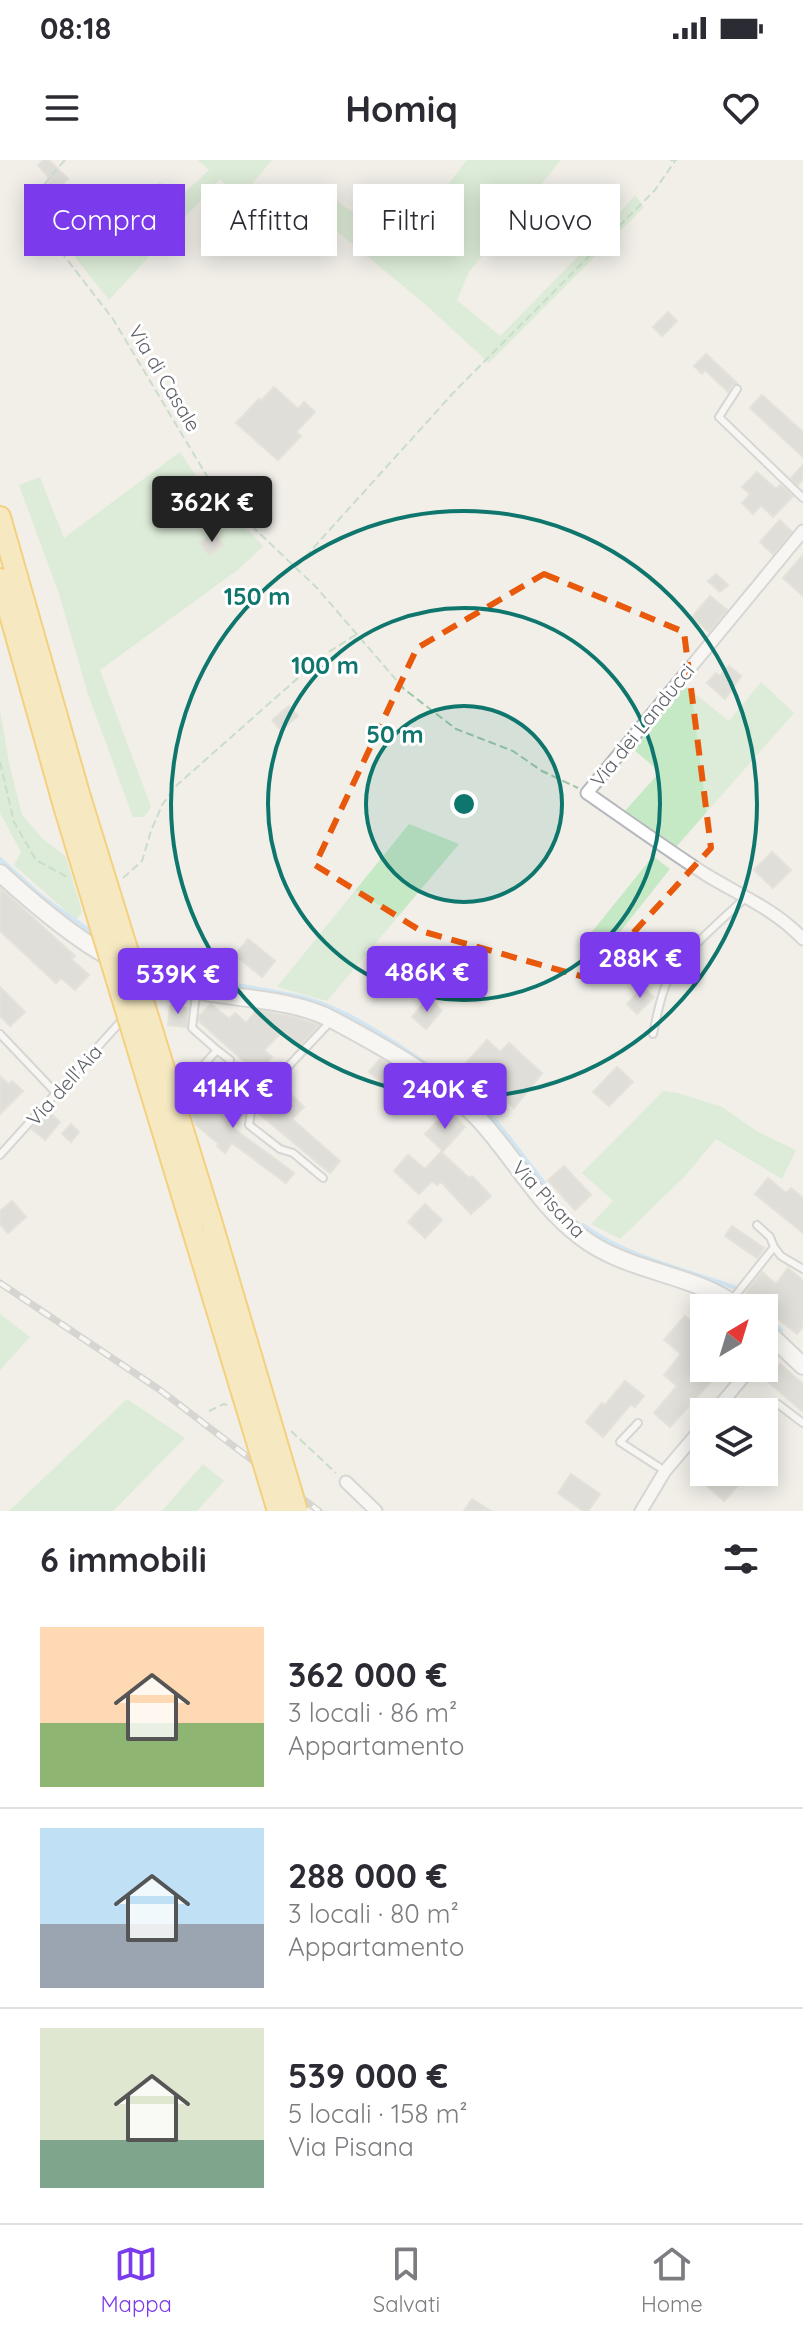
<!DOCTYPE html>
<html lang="it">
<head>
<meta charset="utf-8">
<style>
  :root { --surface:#fff; --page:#f7f7f7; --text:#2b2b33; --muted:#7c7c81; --line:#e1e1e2; --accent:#7c3aed }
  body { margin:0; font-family:Quicksand,sans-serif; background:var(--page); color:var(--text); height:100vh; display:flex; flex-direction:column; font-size:30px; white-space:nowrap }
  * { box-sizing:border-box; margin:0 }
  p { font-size:26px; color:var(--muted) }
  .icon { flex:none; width:44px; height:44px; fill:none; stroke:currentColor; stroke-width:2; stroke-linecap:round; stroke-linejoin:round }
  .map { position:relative; height:1351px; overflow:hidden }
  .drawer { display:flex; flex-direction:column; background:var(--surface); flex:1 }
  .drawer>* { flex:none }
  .hud { position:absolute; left:24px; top:24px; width:756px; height:72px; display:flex; gap:16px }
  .needle { width:52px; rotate:38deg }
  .controls { position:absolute; left:690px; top:1134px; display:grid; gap:16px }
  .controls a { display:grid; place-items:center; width:88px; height:88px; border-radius:0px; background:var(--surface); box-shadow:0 4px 20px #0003; font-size:40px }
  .price { position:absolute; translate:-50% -68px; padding:0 18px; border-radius:8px; background:var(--accent); color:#fff; font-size:26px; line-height:52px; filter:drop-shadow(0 2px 4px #0008) }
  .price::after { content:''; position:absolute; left:50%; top:48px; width:24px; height:18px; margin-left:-12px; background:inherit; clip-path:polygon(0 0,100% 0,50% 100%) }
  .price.on { background:#222; color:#fff }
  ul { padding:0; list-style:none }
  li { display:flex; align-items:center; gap:24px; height:200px; padding:0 40px }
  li+li { border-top:2px solid var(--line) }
  li span { display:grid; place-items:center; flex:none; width:224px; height:160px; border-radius:0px; color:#555 }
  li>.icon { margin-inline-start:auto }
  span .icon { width:96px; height:96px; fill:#fffc; stroke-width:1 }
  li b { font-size:34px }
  h2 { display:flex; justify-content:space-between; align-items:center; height:96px; padding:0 40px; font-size:34px }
  .pill { padding:0 28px; border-radius:0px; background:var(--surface); box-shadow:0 4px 20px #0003; font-size:28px; line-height:72px }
  .pill.on { background:var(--accent); color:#fff }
  .status { display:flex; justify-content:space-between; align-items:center; height:56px; padding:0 40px; background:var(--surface); direction:ltr }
  .status svg { height:22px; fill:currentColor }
  header { display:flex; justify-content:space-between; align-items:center; height:104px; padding:0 40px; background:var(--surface); font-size:36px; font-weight:700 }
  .tabs { display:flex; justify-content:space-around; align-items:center; height:112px; border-top:2px solid var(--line); background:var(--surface); font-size:22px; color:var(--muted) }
  .tabs a { display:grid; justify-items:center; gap:4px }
  .tabs .on { color:var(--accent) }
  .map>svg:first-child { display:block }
  .green { fill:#c5e8c5 }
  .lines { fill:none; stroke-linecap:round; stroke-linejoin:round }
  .stream { stroke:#aadaff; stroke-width:4 }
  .building { fill:#cccac5; stroke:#d6d1c6; stroke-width:2 }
  .lane-casing { stroke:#b5b8bc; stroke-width:10 }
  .street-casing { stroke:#b5b8bc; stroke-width:15 }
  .secondary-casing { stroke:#b6babf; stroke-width:20 }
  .highway-casing { stroke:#f9ab00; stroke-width:24 }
  .path { stroke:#9cc7a9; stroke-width:2; stroke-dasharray:8 4; stroke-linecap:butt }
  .lane { stroke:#fff; stroke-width:6 }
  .street { stroke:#fff; stroke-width:11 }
  .secondary { stroke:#fff; stroke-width:16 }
  .highway { stroke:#fde293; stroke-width:20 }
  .rail-casing { stroke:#b6b7b8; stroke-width:7 }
  .rail { stroke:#fff; stroke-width:4; stroke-dasharray:12; stroke-linecap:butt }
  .highway-bridge-casing { stroke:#f9ab00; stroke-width:24; stroke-linecap:butt }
  .highway-bridge { stroke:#fde293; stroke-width:20 }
  .marked { fill:none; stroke:#e8590c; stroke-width:6; stroke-dasharray:16 10; stroke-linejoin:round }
  .ring { fill:none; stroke:#0f766e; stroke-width:4 }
  .labels { text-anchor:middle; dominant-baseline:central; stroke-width:6; stroke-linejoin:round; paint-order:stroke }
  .street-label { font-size:20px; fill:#5f6368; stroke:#fff }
  .centre { fill:#0f766e; stroke:#fff; stroke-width:4 }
  .ring-label { font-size:24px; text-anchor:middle; font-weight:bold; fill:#0f766e; stroke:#fff; stroke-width:6; stroke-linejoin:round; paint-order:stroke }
</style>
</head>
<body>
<div class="status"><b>08:18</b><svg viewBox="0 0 49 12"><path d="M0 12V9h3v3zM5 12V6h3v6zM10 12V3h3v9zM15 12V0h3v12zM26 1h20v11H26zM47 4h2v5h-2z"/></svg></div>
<header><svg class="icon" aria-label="menu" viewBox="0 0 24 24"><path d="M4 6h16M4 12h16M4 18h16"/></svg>Homiq<svg class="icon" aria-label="heart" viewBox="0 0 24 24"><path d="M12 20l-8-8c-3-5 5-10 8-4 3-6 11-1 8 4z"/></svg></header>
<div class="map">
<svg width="803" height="1351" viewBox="0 0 803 1351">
  <rect width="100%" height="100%" fill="#f1efe8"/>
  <!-- green -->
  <path class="green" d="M 198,0 L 272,0 L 241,37 L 220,19 L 109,140 L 75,97 L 160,22 L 179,38 L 209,10 Z
    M 467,0 L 561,0 L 469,112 L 457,140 L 500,176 L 613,61 L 635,35 L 644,47 L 489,203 L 425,144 L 317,55 L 331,37 L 400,86 Z
    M 180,292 L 198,319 L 263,386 L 239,409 L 100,510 L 151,647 L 144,657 L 133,657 L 88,534 L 59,434 L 19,325 L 40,317 L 64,378 Z
    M 761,522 L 794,553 L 676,687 L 623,653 L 660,612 L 632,588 L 684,525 L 729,561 Z
    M 0,550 L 9,603 L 22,655 L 43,679 L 66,697 L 82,752 L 76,760 L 14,705 L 21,692 L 0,653 Z
    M 409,664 L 459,684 L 327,841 L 277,827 Z
    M 653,696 L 670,709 L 600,797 L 583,783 Z
    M 663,931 L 678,933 L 722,947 L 758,972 L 796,990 L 782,1019 L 716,979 L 685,1016 L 620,1079 L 591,1064 L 613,1041 L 582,1013 Z
    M 0,1154 L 30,1177 L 0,1210 Z
    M 127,1239 L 185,1278 L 113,1351 L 9,1351 Z
    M 203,1304 L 224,1321 L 197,1351 L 162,1351 Z"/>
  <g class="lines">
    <!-- stream -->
    <path class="stream" d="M 0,699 L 42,737 L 97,776
      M 137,796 C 186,821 242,824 296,836 C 344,846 394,882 435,910 C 451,921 469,932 483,947 C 505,970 524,998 544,1023
      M 583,1065 C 628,1098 684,1109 736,1128
      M 764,1155 L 781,1170"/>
  </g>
  <!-- building -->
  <path class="building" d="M 44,0 L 49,0 L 68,19 L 56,30 L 48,23 L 51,20 L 38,5 Z
    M 668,152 L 677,161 L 662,176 L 653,167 Z
    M 706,194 L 737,223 L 732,225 L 728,232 L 705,210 L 702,214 L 694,206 Z
    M 274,227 L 298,249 L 304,242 L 315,252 L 296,272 L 301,276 L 278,300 L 236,263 L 259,239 L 261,241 Z
    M 762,235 L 803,272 L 803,297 L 750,248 Z
    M 803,305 L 803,319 L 798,325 L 791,318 Z
    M 757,312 L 776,329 L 780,325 L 793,336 L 773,357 L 761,345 L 753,354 L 742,343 L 750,334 L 742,327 Z
    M 780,360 L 792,372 L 773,394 L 760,382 Z
    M 215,373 L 223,385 L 209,395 L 200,383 Z
    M 803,395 L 803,436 L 783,418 Z
    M 716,414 L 728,425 L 720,432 L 708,421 Z
    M 710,436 L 727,450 L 709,472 L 692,457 Z
    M 729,506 L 741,516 L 725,539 L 707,523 L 716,513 L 720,516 Z
    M 289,546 L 298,556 L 281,570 L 272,560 Z
    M 772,692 L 791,710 L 773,728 L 754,710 Z
    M 0,728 L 75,796 L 71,799 L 89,815 L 75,830 L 61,818 L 56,823 L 0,771 Z
    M 248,779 L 275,801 L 262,817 L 235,795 Z
    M 0,827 L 25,852 L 10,866 L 0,856 Z
    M 643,827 L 654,837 L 637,854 L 627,844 Z
    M 428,838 L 442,850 L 426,869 L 412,857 Z
    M 211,844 L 229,859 L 235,853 L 246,863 L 257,850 L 297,858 L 319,865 L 299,886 L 282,872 L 264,890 L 272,897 L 265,905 L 274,913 L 262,925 L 253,917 L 257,913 L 199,861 L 199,856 Z
    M 170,846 L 188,848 L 186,867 L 168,865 Z
    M 487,880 L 500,892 L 509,883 L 542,913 L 514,948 L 465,904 Z
    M 380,899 L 408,916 L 394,933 L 369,912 Z
    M 617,907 L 633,922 L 609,946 L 593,932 Z
    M 0,916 L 9,925 L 12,921 L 23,931 L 0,954 Z
    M 280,924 L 304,947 L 292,959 L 340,1001 L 330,1013 L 257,952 L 258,948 Z
    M 221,927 L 246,946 L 245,952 L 233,968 L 294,1013 L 286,1023 L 232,983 L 225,993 L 217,986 L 219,984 L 195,964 L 192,955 L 196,950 L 189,945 L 196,937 L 207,947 Z
    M 448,950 L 465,967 L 443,991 L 425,974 Z
    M 48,951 L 60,962 L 45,980 L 32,969 Z
    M 71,964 L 79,972 L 71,982 L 62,974 Z
    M 441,992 L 469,1018 L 472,1016 L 491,1036 L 471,1054 L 441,1022 L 437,1025 L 432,1021 L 419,1034 L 394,1011 L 408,995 L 425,1009 Z
    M 564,1006 L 591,1035 L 575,1050 L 548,1020 Z
    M 768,1018 L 786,1033 L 791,1028 L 803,1038 L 803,1073 L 755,1034 Z
    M 12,1041 L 26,1057 L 8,1073 L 0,1064 L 0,1051 Z
    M 425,1044 L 442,1060 L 425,1078 L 408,1062 Z
    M 732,1066 L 764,1088 L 757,1098 L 725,1076 Z
    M 788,1108 L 803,1120 L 803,1167 L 797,1174 L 746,1132 L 762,1112 L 776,1124 Z
    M 685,1156 L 699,1168 L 695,1172 L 704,1180 L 704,1208 L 723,1208 L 670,1267 L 654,1253 L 677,1226 L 664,1215 L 681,1194 L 664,1180 Z
    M 780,1204 L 803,1224 L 803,1252 L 766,1220 Z
    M 625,1221 L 644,1236 L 635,1247 L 631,1244 L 603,1277 L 586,1262 L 602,1243 L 605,1245 Z
    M 718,1312 L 743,1312 L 738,1317 L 742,1321 L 724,1341 L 706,1325 Z
    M 571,1314 L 600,1334 L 588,1351 L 583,1351 L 558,1333 Z
    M 472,1339 L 491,1351 L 464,1351 Z"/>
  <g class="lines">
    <!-- lane casing -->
    <g class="lane-casing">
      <path id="lane" d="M 737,229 L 719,257 L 803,338
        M 0,874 L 57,934
        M 653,874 C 657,856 660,836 668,820 C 683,792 722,760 745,738
        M 217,890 L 230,900
        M 195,915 L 217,890 L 192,868 L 196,834
        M 0,995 L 124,858
        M 323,1018 L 293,993 L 280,989 L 249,965 L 252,945 L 330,862
        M 757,1065 L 770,1077 L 774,1087 L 781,1096 L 803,1109
        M 731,1141 L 774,1087
        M 778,1244 L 803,1263
        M 638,1263 L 620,1282 L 665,1311"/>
    </g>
    <!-- street casing -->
    <g class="street-casing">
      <path id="street" d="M 803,371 L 587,633 C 626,660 665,688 705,714 C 739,735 775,749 803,779
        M 764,1193 L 775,1179
        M 714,1252 L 751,1208
        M 346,1322 L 376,1351
        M 641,1351 L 665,1311 L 704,1265"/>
    </g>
    <!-- secondary casing -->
    <g class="secondary-casing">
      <path id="secondary" d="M 0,713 C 58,766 116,813 195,830 C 237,839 294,839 331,859 C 380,885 438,917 477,957 C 513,995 538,1044 580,1076 C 627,1113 692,1112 740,1148
        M 764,1169 L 803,1206"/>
    </g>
    <!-- highway casing -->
    <g class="highway-casing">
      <path id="highway" d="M 0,357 L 80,637
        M 0,419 L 64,646"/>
    </g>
    <!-- path -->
    <path class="path" d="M 65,0 C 47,20 32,34 38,62 L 113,159 L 217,333 L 317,428 L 404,529 L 456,569 L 513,591 L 542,611 L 578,628
      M 670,0 L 677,0
      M 297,406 L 455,231 L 655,30 L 675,1
      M 0,602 L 14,662 L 36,700 L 69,718
      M 123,718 L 142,701 L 151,671 L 162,645 L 177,625 L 324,495 L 357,474
      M 209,1251 L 224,1244 L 230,1246
      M 291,1271 L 336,1313"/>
    <!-- lane -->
    <use href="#lane" class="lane"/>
    <!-- street -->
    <use href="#street" class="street"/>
    <!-- secondary -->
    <use href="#secondary" class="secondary"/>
    <!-- highway -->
    <use href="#highway" class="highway"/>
    <!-- rail casing -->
    <g class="rail-casing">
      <path id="rail" d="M 0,1123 L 160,1230 L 319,1351"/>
    </g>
    <!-- rail -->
    <use href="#rail" class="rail"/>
    <!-- highway-bridge casing -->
    <g class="highway-bridge-casing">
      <path id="highway-bridge" d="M 80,637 L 212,1064 L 297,1351
        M 64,646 L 278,1351"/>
    </g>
    <!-- highway-bridge -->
    <use href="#highway-bridge" class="highway-bridge"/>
  </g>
  <!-- marked area -->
  <path d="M0 0H803V1351H0ZM 544,414 L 684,472 L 711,688 L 591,819 L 421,771 L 315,705 L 417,488 Z" fill="#f1efe8" fill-opacity=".55" fill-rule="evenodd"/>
  <path class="marked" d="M 544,414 L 684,472 L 711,688 L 591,819 L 421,771 L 315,705 L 417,488 Z"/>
  <!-- distance rings -->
  <circle cx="464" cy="644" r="98" fill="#0f766e" fill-opacity=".12"/>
  <g class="ring">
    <circle cx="464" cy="644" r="98"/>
    <circle cx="464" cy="644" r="196"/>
    <circle cx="464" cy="644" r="293"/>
  </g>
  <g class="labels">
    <!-- street labels -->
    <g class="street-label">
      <text transform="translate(165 218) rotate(59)">Via di Casale</text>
      <text transform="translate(642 565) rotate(-51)">Via dei Landucci</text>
      <text transform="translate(64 925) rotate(-48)">Via dell'Aia</text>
      <text transform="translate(549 1039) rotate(47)">Via Pisana</text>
    </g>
  </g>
  <circle cx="464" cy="644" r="12" class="centre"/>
  <g class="ring-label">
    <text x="257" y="445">150 m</text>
    <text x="325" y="514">100 m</text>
    <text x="395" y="583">50 m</text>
  </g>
</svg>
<div class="controls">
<a><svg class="needle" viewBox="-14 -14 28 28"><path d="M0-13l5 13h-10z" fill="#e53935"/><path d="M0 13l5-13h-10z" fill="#7c7c81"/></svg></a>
<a><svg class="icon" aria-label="layers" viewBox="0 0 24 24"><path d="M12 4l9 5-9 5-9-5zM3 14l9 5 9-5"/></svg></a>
</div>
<b class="price on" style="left:212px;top:384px">362K €</b>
<b class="price" style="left:640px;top:840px">288K €</b>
<b class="price" style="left:427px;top:854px">486K €</b>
<b class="price" style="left:178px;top:856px">539K €</b>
<b class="price" style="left:233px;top:970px">414K €</b>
<b class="price" style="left:445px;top:971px">240K €</b>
<div class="hud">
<a class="pill on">Compra</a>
<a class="pill">Affitta</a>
<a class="pill">Filtri</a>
<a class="pill">Nuovo</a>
</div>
</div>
<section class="drawer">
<h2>6 immobili<svg class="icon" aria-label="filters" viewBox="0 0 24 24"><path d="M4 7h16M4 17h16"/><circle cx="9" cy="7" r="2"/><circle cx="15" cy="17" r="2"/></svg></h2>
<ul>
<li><span style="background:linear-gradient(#ffd9b3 60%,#8fb573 0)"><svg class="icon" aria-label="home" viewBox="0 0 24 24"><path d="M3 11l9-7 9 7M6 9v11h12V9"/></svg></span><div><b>362 000 €</b><p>3 locali · 86 m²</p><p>Appartamento</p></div></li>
<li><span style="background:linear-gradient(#bfe0f5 60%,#9aa5b1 0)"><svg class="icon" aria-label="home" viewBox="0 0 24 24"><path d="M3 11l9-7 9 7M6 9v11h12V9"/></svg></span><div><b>288 000 €</b><p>3 locali · 80 m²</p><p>Appartamento</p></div></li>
<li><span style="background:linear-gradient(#dfe7d0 70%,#7fa58c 0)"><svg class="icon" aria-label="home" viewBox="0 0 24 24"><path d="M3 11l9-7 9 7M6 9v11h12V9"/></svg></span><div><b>539 000 €</b><p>5 locali · 158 m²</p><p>Via Pisana</p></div></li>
</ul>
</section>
<nav class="tabs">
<a class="on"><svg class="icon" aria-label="map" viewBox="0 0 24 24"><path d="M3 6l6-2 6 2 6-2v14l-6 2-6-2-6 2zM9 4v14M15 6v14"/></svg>Mappa</a>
<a><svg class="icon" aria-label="saved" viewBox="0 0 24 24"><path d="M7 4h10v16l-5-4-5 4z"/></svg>Salvati</a>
<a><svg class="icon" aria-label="home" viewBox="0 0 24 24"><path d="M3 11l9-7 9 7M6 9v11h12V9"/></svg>Home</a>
</nav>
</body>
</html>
